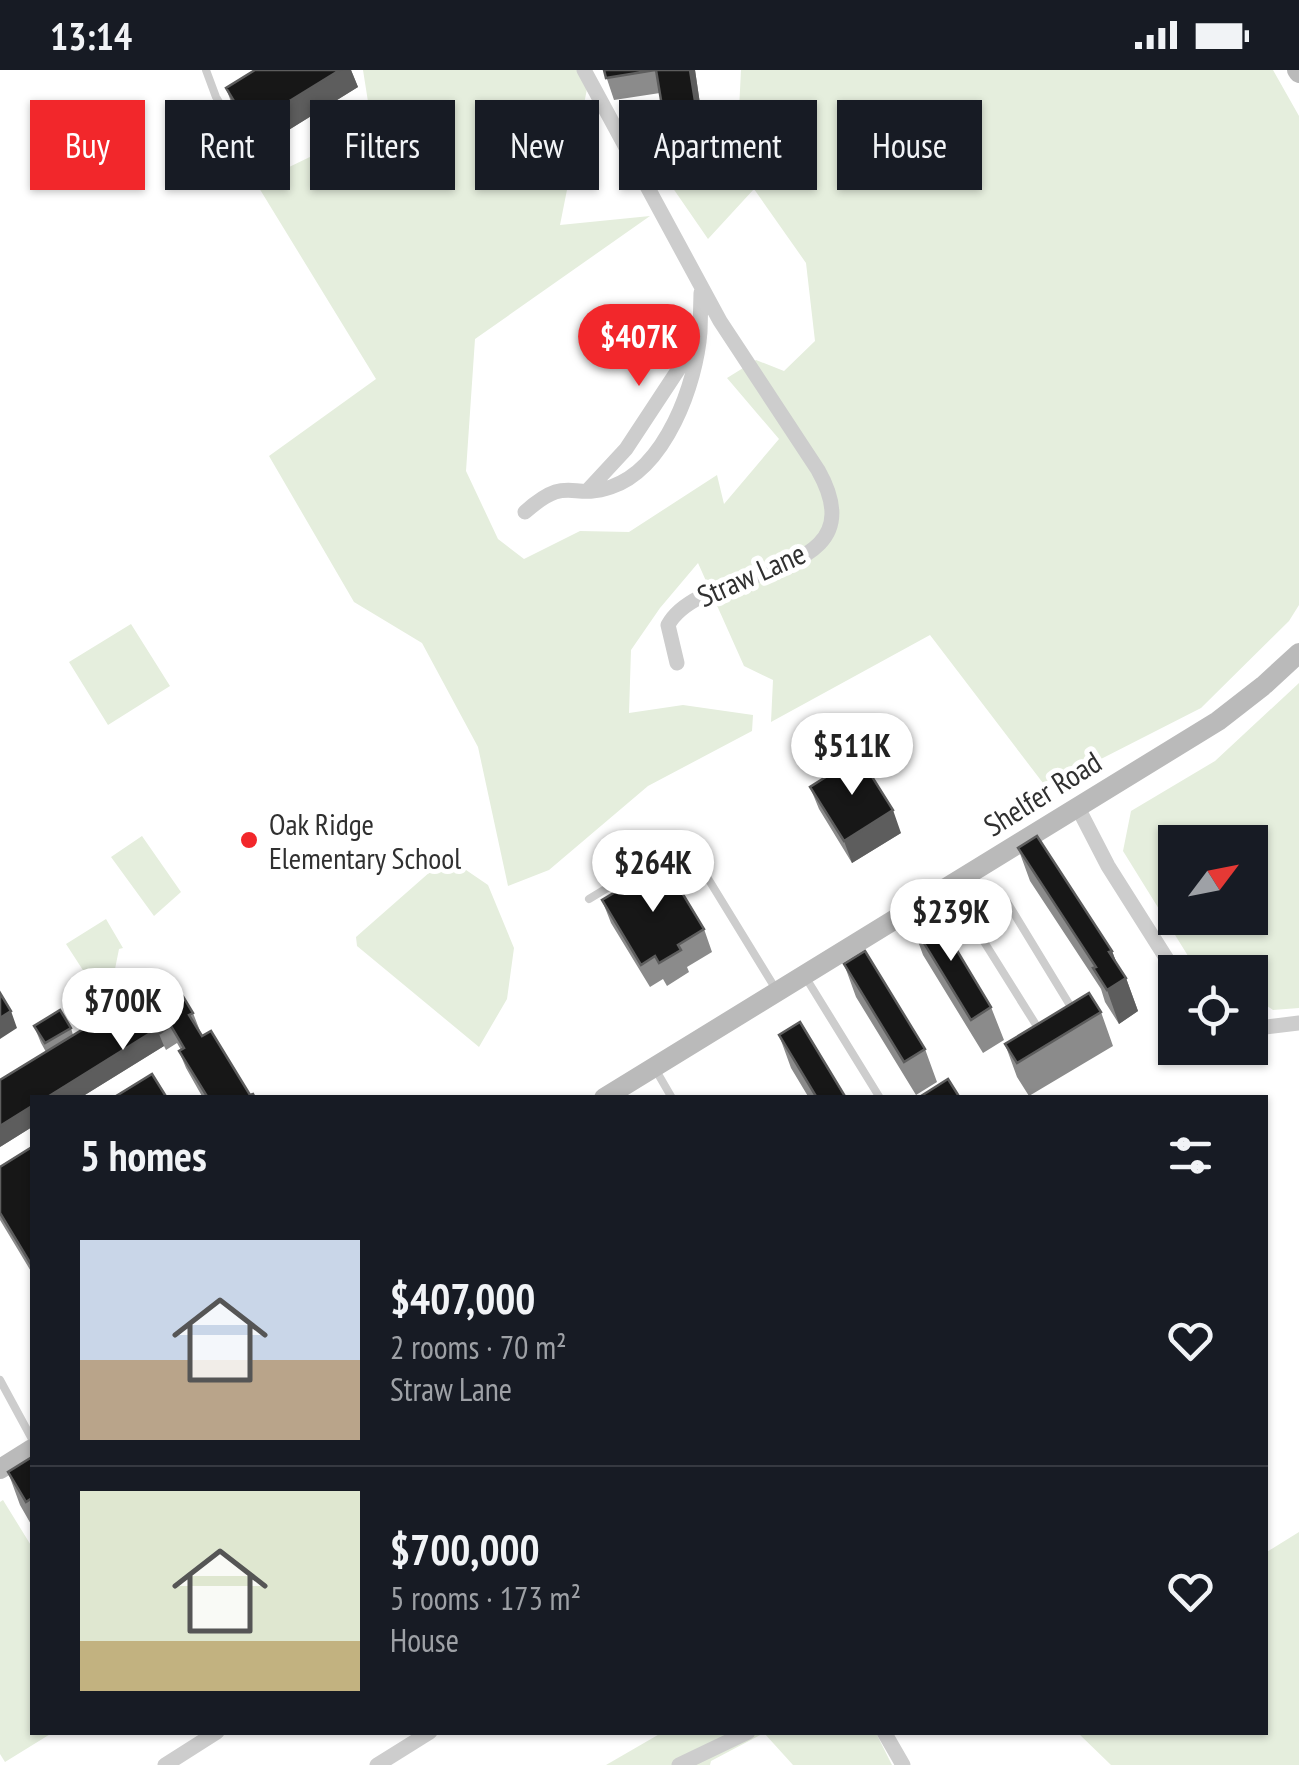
<!DOCTYPE html>
<html lang="en">
<head>
<meta charset="utf-8">
<style>
  :root { --surface:#171b24; --page:#242831; --text:#f1f3f6; --muted:#9ea1a6; --line:#363941; --accent:#f2272b }
  body { margin:0; font-family:"PT Sans Narrow",sans-serif; background:var(--page); color:var(--text); height:100vh; display:flex; flex-direction:column; font-size:38px; white-space:nowrap }
  * { box-sizing:border-box; margin:0 }
  p { font-size:32px; color:var(--muted) }
  .icon { flex:none; width:55px; height:55px; fill:none; stroke:currentColor; stroke-width:2; stroke-linecap:round; stroke-linejoin:round }
  .map { position:relative; flex:1; overflow:hidden }
  .details { position:absolute; left:30px; top:1025px; width:1238px; height:640px; display:flex; flex-direction:column; background:var(--surface); border-radius:0px; box-shadow:0 2px 8px #0004 }
  .details>* { flex:none }
  .hud { position:absolute; left:30px; top:30px; width:1240px; height:90px; display:flex; gap:20px }
  .needle { width:65px; rotate:58deg }
  .fabs { position:absolute; left:1158px; top:755px; display:grid; gap:20px }
  .fabs a { display:grid; place-items:center; width:110px; height:110px; border-radius:0px; background:var(--surface); box-shadow:0 2px 8px #0004; font-size:50px }
  .price { position:absolute; translate:-50% -85px; padding:0 22px; border-radius:35px; background:#fff; color:#222; font-size:32px; line-height:65px; filter:drop-shadow(0 2px 5px #0008) }
  .price::after { content:''; position:absolute; left:50%; top:60px; width:30px; height:22px; margin-left:-15px; background:inherit; clip-path:polygon(0 0,100% 0,50% 100%) }
  .price.on { background:var(--accent); color:#fff }
  ul { padding:0; list-style:none }
  li { display:flex; align-items:center; gap:30px; height:250px; padding:0 50px }
  li+li { border-top:2px solid var(--line) }
  li span { display:grid; place-items:center; flex:none; width:280px; height:200px; border-radius:0px; color:#555 }
  li>.icon { margin-inline-start:auto }
  span .icon { width:120px; height:120px; fill:#fffc; stroke-width:1 }
  li b { font-size:42px }
  h2 { display:flex; justify-content:space-between; align-items:center; height:120px; padding:0 50px; font-size:42px }
  .tag { padding:0 35px; border-radius:0px; background:var(--surface); box-shadow:0 2px 8px #0004; font-size:35px; line-height:90px }
  .tag.on { background:var(--accent); color:#fff }
  .status { display:flex; justify-content:space-between; align-items:center; height:70px; padding:0 50px; background:var(--surface); direction:ltr }
  .status svg { height:28px; fill:currentColor }
  .map>svg:first-child { display:block }
  .green { fill:#e5eedd; fill-rule:evenodd }
  .lines { fill:none; stroke-linecap:round; stroke-linejoin:round }
  .lane { stroke:#cdcdcd; stroke-width:8 }
  .street { stroke:#cdcdcd; stroke-width:15 }
  .secondary { stroke:#bababa; stroke-width:20 }
  .wall { fill:#8b8b8b }
  .shaded-wall { fill:#5d5d5d }
  .building { fill:#171717; stroke:#5d5d5d; stroke-width:2.5 }
  .poi-dot { fill:#f2272b; stroke:#fff; stroke-width:4 }
  .labels { text-anchor:middle; dominant-baseline:central; stroke-width:10; stroke-linejoin:round; paint-order:stroke }
  .street-label { font-size:30px; fill:#303030; stroke:#fff }
  .poi-label { font-size:30px; fill:#303030; stroke:#fff; text-anchor:start }
</style>
</head>
<body>
<div class="status"><b>13:14</b><svg viewBox="0 0 49 12"><path d="M0 12V9h3v3zM5 12V6h3v6zM10 12V3h3v9zM15 12V0h3v12zM26 1h20v11H26zM47 4h2v5h-2z"/></svg></div>
<div class="map">
<svg width="1299" height="1695" viewBox="0 0 1299 1695">
  <rect width="100%" height="100%" fill="#fff"/>
  <!-- green -->
  <path class="green" d="M 363,0 L 577,0 L 587,19 L 560,155 L 650,146 L 475,269 L 466,401 L 498,469 L 524,489 L 580,461 L 629,462 L 717,405 L 724,434 L 779,369 L 727,308 L 756,290 L 784,301 L 815,271 L 806,193 L 754,119 L 708,169 L 668,111 L 738,60 L 741,0 L 1273,0 L 1299,46 L 1299,535 L 1289,551 L 1201,638 L 1046,717 L 930,565 L 771,652 L 773,610 L 744,596 L 698,493 L 660,538 L 631,580 L 629,643 L 683,635 L 753,645 L 752,661 L 648,716 L 549,800 L 508,816 L 478,677 L 422,573 L 354,532 L 269,386 L 376,309 L 256,113 L 372,57 Z
    M 131,554 L 170,616 L 108,655 L 69,592 Z
    M 1299,613 L 1299,938 L 1273,940 L 1250,925 L 1250,902 L 1198,902 L 1123,781 L 1131,741 L 1215,691 ZM 1175,772 L 1250,772 L 1250,848 L 1175,848 Z
    M 142,766 L 181,822 L 154,846 L 111,787 Z
    M 447,787 L 488,815 L 514,878 L 507,929 L 479,977 L 357,876 L 356,867 Z
    M 106,849 L 123,878 L 119,879 L 115,899 L 88,908 L 66,874 Z
    M 3,1430 L 32,1477 L 32,1662 L 52,1663 L 5,1692 L 0,1684 L 0,1432 Z
    M 1299,1462 L 1299,1695 L 1111,1695 L 1078,1663 L 1265,1662 L 1265,1483 Z
    M 663,1662 L 876,1663 L 892,1695 L 793,1695 L 764,1663 L 711,1691 L 710,1695 L 606,1695 Z"/>
  <g class="lines">
    <!-- lane -->
    <path class="lane" d="M 206,0 L 216,27 L 254,89
      M 951,819 L 1038,958 L 1044,954
      M 589,829 L 685,771 L 777,921
      M 973,854 L 1007,832 L 1071,937 L 1069,938
      M 806,908 L 880,1028
      M 654,997 L 672,1028
      M 0,1310 L 32,1369"/>
    <!-- street -->
    <path class="street" d="M 584,0 L 720,251 L 818,400 C 883,515 702,492 668,555 L 677,593
      M 588,420 L 626,379 L 680,297 L 700,262 L 701,223
      M 525,442 C 569,403 570,431 611,417 C 666,398 696,314 700,262
      M 1077,736 L 1108,796 L 1175,902
      M 1250,959 L 1299,953
      M 884,1662 L 903,1695
      M 165,1695 L 217,1662
      M 377,1695 L 430,1662
      M 679,1695 L 748,1662"/>
    <!-- secondary -->
    <path class="secondary" d="M 1297,0 L 1299,3
      M 604,1028 L 1218,651 L 1263,616 L 1299,583
      M 0,1399 L 32,1379"/>
  </g>
  <!-- wall -->
  <path class="wall" d="M 255,0 L 351,0 L 358,17 L 258,79 L 234,40 L 226,18 Z
    M 604,0 L 695,0 L 703,54 L 670,59 L 662,36 L 660,23 L 614,30 Z
    M 810,717 L 901,763 L 852,793 L 819,739 Z
    M 1018,778 L 1112,881 L 1117,894 L 1126,908 L 1138,941 L 1119,954 L 1105,932 L 1101,919 L 1030,811 Z
    M 602,830 L 704,859 L 712,882 L 687,897 L 689,902 L 667,916 L 663,909 L 650,917 L 611,853 Z
    M 911,852 L 991,937 L 1004,970 L 983,983 L 923,885 Z
    M 844,894 L 925,979 L 937,1012 L 916,1025 L 856,927 Z
    M 1101,942 L 1113,976 L 1029,1026 L 1017,1007 L 1005,974 Z
    M 193,943 L 202,966 L 250,1025 L 255,1028 L 203,1028 L 186,998 L 179,981 L 181,980 L 177,973 L 166,980 L 164,976 L 80,1028 L 32,1028 L 32,1057 L 0,1077 L 46,982 L 41,973 L 34,956 L 71,958 L 73,965 L 122,947 Z
    M 779,965 L 846,1028 L 809,1028 L 791,998 Z
    M 32,1077 L 32,1203 L 0,1150 L 0,1097 Z
    M 32,1387 L 32,1456 L 20,1435 L 8,1402 Z"/>
  <!-- shaded-wall -->
  <path class="shaded-wall" d="M 340,0 L 351,0 L 358,17 L 258,79 L 249,56 Z
    M 690,0 L 695,0 L 703,54 L 695,31 Z
    M 893,740 L 901,763 L 852,793 L 844,771 Z
    M 1112,881 L 1123,910 L 1126,908 L 1138,941 L 1119,954 L 1107,920 L 1109,882 Z
    M 11,941 L 17,958 L 0,969 L 0,948 Z
    M 157,959 L 164,976 L 80,1028 L 46,1028 Z
    M 32,1036 L 32,1057 L 0,1077 L 0,1056 Z"/>
  <!-- building -->
  <path class="building" d="M 255,0 L 340,0 L 249,56 L 226,18 Z
    M 604,0 L 655,0 L 606,8 Z
    M 656,0 L 690,0 L 695,31 L 662,36 Z
    M 859,686 L 893,740 L 844,771 L 810,717 Z
    M 1037,766 L 1112,881 L 1109,882 L 1126,908 L 1107,920 L 1093,898 L 1096,897 L 1018,778 Z
    M 664,793 L 704,859 L 678,875 L 681,880 L 659,893 L 655,886 L 641,895 L 602,830 Z
    M 932,839 L 991,937 L 971,950 L 911,852 Z
    M 865,881 L 925,979 L 904,992 L 844,894 Z
    M 173,910 L 193,943 L 189,945 L 202,966 L 211,961 L 250,1025 L 253,1024 L 255,1028 L 208,1028 L 179,981 L 184,978 L 171,956 L 160,963 L 157,959 L 46,1028 L 32,1028 L 32,1036 L 0,1056 L 0,1010 L 116,939 L 122,947 L 142,934 L 140,930 Z
    M 0,923 L 11,941 L 0,948 Z
    M 1089,923 L 1101,942 L 1017,993 L 1005,974 Z
    M 60,940 L 71,958 L 45,973 L 34,956 Z
    M 800,952 L 846,1028 L 817,1028 L 779,965 Z
    M 152,1004 L 167,1028 L 113,1028 Z
    M 948,1009 L 960,1028 L 918,1028 Z
    M 32,1077 L 32,1196 L 0,1143 L 0,1097 Z
    M 32,1387 L 32,1428 L 26,1432 L 8,1402 Z"/>
  <!-- markers -->
  <circle class="poi-dot" cx="249" cy="770" r="10"/>
  <g class="labels">
    <!-- street labels -->
    <g class="street-label">
      <text transform="translate(751 504) rotate(-24)">Straw Lane</text>
      <text transform="translate(1042 723) rotate(-32)">Shelfer Road</text>
    </g>
    <!-- poi labels -->
    <g class="poi-label">
      <text x="269" y="753">Oak Ridge<tspan x="269" dy="34">Elementary School</tspan></text>
    </g>
  </g>
</svg>
<div class="fabs">
<a><svg class="needle" viewBox="-14 -14 28 28"><path d="M0-13l5 13h-10z" fill="#e53935"/><path d="M0 13l5-13h-10z" fill="#9ea1a6"/></svg></a>
<a><svg class="icon" aria-label="locate" viewBox="0 0 24 24"><circle cx="12" cy="12" r="6"/><path d="M12 2v4M12 18v4M2 12h4M18 12h4"/></svg></a>
</div>
<b class="price on" style="left:639px;top:319px">$407K</b>
<b class="price" style="left:852px;top:728px">$511K</b>
<b class="price" style="left:653px;top:845px">$264K</b>
<b class="price" style="left:951px;top:894px">$239K</b>
<b class="price" style="left:123px;top:983px">$700K</b>
<div class="hud">
<a class="tag on">Buy</a>
<a class="tag">Rent</a>
<a class="tag">Filters</a>
<a class="tag">New</a>
<a class="tag">Apartment</a>
<a class="tag">House</a>
</div>
<section class="details">
<h2>5 homes<svg class="icon" aria-label="filters" viewBox="0 0 24 24"><path d="M4 7h16M4 17h16"/><circle cx="9" cy="7" r="2"/><circle cx="15" cy="17" r="2"/></svg></h2>
<ul>
<li><span style="background:linear-gradient(#c9d6e8 60%,#b9a48a 0)"><svg class="icon" aria-label="home" viewBox="0 0 24 24"><path d="M3 11l9-7 9 7M6 9v11h12V9"/></svg></span><div><b>$407,000</b><p>2 rooms · 70 m²</p><p>Straw Lane</p></div><svg class="icon" aria-label="heart" viewBox="0 0 24 24"><path d="M12 20l-8-8c-3-5 5-10 8-4 3-6 11-1 8 4z"/></svg></li>
<li><span style="background:linear-gradient(#dfe7d0 75%,#c2b280 0)"><svg class="icon" aria-label="home" viewBox="0 0 24 24"><path d="M3 11l9-7 9 7M6 9v11h12V9"/></svg></span><div><b>$700,000</b><p>5 rooms · 173 m²</p><p>House</p></div><svg class="icon" aria-label="heart" viewBox="0 0 24 24"><path d="M12 20l-8-8c-3-5 5-10 8-4 3-6 11-1 8 4z"/></svg></li>
</ul>
</section>
</div>
</body>
</html>
